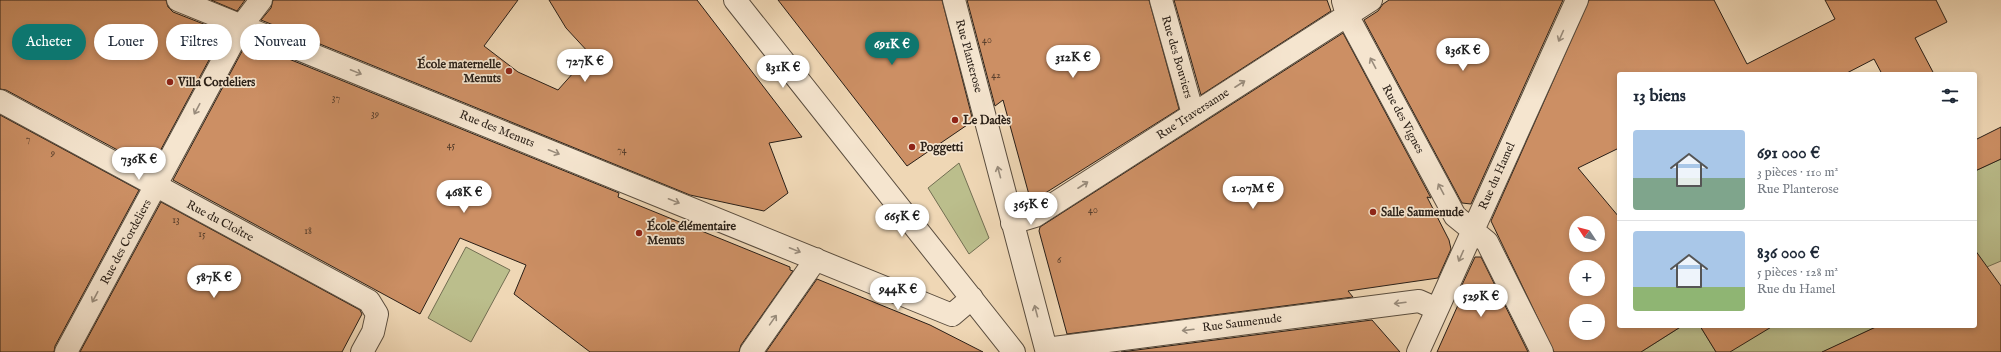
<!DOCTYPE html>
<html lang="fr">
<head>
<meta charset="utf-8">
<style>
  :root { --surface:#fff; --page:#f2f2f3; --text:#1f2937; --muted:#747a83; --line:#e0e1e3; --accent:#0f766e }
  body { margin:0; font-family:"IM FELL English",serif; background:var(--page); color:var(--text); height:100vh; display:flex; flex-direction:column; font-size:15px; white-space:nowrap }
  * { box-sizing:border-box; margin:0 }
  p { font-size:13px; color:var(--muted) }
  .icon { flex:none; width:22px; height:22px; fill:none; stroke:currentColor; stroke-width:2; stroke-linecap:round; stroke-linejoin:round }
  .map { position:relative; flex:1; overflow:hidden }
  .sheet { position:absolute; left:1617px; top:72px; width:360px; height:256px; display:flex; flex-direction:column; background:var(--surface); border-radius:4px; box-shadow:0 2px 6px #0003 }
  .sheet>* { flex:none }
  .hud { position:absolute; left:12px; top:24px; width:380px; height:36px; display:flex; gap:8px }
  .needle { width:26px; rotate:306deg }
  .controls { position:absolute; left:1569px; top:216px; display:grid; gap:8px }
  .controls a { display:grid; place-items:center; width:36px; height:36px; border-radius:50%; background:var(--surface); box-shadow:0 2px 6px #0003; font-size:20px }
  .price { position:absolute; translate:-50% -34px; padding:0 9px; border-radius:14px; background:#fff; color:#222; font-size:13px; line-height:26px; filter:drop-shadow(0 1px 2px #0008) }
  .price::after { content:''; position:absolute; left:50%; top:24px; width:12px; height:9px; margin-left:-6px; background:inherit; clip-path:polygon(0 0,100% 0,50% 100%) }
  .price.on { background:var(--accent); color:#fff }
  ul { padding:0; list-style:none }
  li { display:flex; align-items:center; gap:12px; height:100px; padding:0 16px }
  li+li { border-top:1px solid var(--line) }
  li span { display:grid; place-items:center; flex:none; width:112px; height:80px; border-radius:4px; color:#555 }
  li>.icon { margin-inline-start:auto }
  span .icon { width:48px; height:48px; fill:#fffc; stroke-width:1 }
  li b { font-size:17px }
  h2 { display:flex; justify-content:space-between; align-items:center; height:48px; padding:0 16px; font-size:17px }
  .chip { padding:0 14px; border-radius:18px; background:var(--surface); box-shadow:0 2px 6px #0003; font-size:14px; line-height:36px }
  .chip.on { background:var(--accent); color:#fff }
  .map>svg:first-child { display:block }
  .green { fill:#bbbe8c; stroke:#726e52 }
  .building { fill:#cc8f64; stroke:#291f17; fill-rule:evenodd }
  .lines { fill:none; stroke-linecap:round; stroke-linejoin:round }
  .minor-casing { stroke:#5a4d3e; stroke-width:24 }
  .minor { stroke:#f5e5cf; stroke-width:22 }
  .oneway { stroke:#998c7c }
  .poi-dot { fill:#8f2418; stroke:#f5e5cf; stroke-width:1.5 }
  .labels { text-anchor:middle; dominant-baseline:central; stroke-width:3.5; stroke-linejoin:round; paint-order:stroke }
  .number-label { font-size:10px; fill:#523b2a }
  .street-label { font-size:12px; fill:#291f17; stroke:#f5e5cf }
  .poi-label { font-size:12px; font-weight:bold; fill:#291f17; stroke:#f5e5cf; text-anchor:start }
</style>
</head>
<body>
<div class="map">
<svg width="2001" height="352" viewBox="0 0 2001 352">
  <rect width="100%" height="100%" fill="#efd7b5"/>
  <filter id="stains"><feTurbulence type="fractalNoise" baseFrequency=".005" numOctaves="4"/><feColorMatrix values="0 0 0 0 .2 0 0 0 0 .09 0 0 0 0 .02 0 0 0 .5 -.17"/></filter>
  <radialGradient id="worn" r=".72"><stop offset=".6" stop-color="#630" stop-opacity="0"/><stop offset="1" stop-color="#630" stop-opacity=".3"/></radialGradient>
  <!-- green -->
  <path class="green" d="M 2001,159 L 2001,261 L 1975,272 L 1975,171 Z
    M 959,163 L 989,238 L 969,254 L 928,188 Z
    M 466,247 L 510,270 L 471,342 L 428,318 Z
    M 1682,326 L 1700,326 L 1716,352 L 1641,352 Z
    M 1750,326 L 1878,326 L 1823,352 L 1730,352 Z"/>
  <!-- building -->
  <path class="building" d="M 0,0 L 166,0 L 168,7 L 173,12 L 224,32 L 151,168 L 6,90 L 0,89 Z
    M 211,0 L 245,0 L 237,11 Z
    M 273,0 L 518,0 L 484,46 L 518,72 L 558,90 L 590,54 L 566,28 L 549,0 L 697,0 L 802,137 L 769,143 L 788,193 L 764,211 L 690,195 L 261,20 L 271,8 Z
    M 778,0 L 942,0 L 973,121 L 907,166 Z
    M 967,0 L 1149,0 L 1179,109 L 1031,202 L 1003,100 L 995,106 Z
    M 1174,0 L 1327,0 L 1331,11 L 1201,95 Z
    M 1389,0 L 1563,0 L 1471,204 L 1462,203 L 1364,20 L 1378,11 L 1383,4 Z
    M 1589,0 L 1714,0 L 1747,64 L 1835,19 L 1825,0 L 1936,0 L 1947,22 L 1915,38 L 1934,74 L 1882,74 L 1874,59 L 1845,74 L 1619,74 L 1619,148 L 1578,168 L 1619,217 L 1619,326 L 1682,326 L 1641,352 L 1554,352 L 1491,221 ZM 1576,223 L 1598,223 L 1598,245 L 1576,245 ZM 1576,267 L 1598,267 L 1598,289 L 1576,289 ZM 1576,311 L 1598,311 L 1598,333 L 1576,333 Z
    M 1343,33 L 1431,198 L 1427,197 L 1449,240 L 1451,249 L 1438,278 L 1348,291 L 1353,297 L 1067,334 L 1039,231 L 1040,227 Z
    M 247,42 L 619,193 L 618,197 L 790,267 L 790,270 L 793,271 L 741,345 L 739,352 L 590,352 L 514,294 L 526,265 L 460,238 L 420,314 L 173,180 Z
    M 0,115 L 139,190 L 55,346 L 54,352 L 0,352 Z
    M 2001,127 L 2001,159 L 1975,171 L 1975,140 Z
    M 161,202 L 360,310 L 362,314 L 342,352 L 80,352 Z
    M 1975,250 L 2001,286 L 2001,352 L 1822,352 L 1878,326 L 1975,326 Z
    M 1475,257 L 1481,257 L 1528,352 L 1437,352 L 1458,305 L 1455,300 Z
    M 817,279 L 930,325 L 983,352 L 766,352 Z
    M 1372,320 L 1400,352 L 1121,352 Z
    M 1700,326 L 1773,326 L 1730,352 L 1716,352 Z"/>
  <g class="lines">
    <!-- minor casing -->
    <g class="minor-casing">
      <path id="minor" d="M 178,0 L 952,315 L 972,298
        M 735,0 L 1014,352
        M 954,0 L 1046,349
        M 1161,0 L 1193,114
        M 1343,1 L 1347,15 L 1455,216 L 1487,242 L 1542,352
        M 0,101 L 369,301 L 377,314 L 373,332 L 362,352
        M 1012,223 L 1035,216 L 1371,0
        M 1046,349 L 1419,301 L 1437,309
        M 66,352 L 242,25 L 261,0
        M 751,352 L 816,259
        M 1418,352 L 1577,0"/>
    </g>
    <!-- minor -->
    <use href="#minor" class="minor"/>
  </g>
  <!-- one-way arrows -->
  <defs><path id="oneway-shaft" d="M-6 0H5M1.5-3L5.5 0L1.5 3" fill="none" stroke-width="1.6" stroke-linecap="round" stroke-linejoin="round"/></defs>
  <g class="oneway">
    <use href="#oneway-shaft" transform="translate(1561 36) rotate(114)"/>
    <use href="#oneway-shaft" transform="translate(1373 63) rotate(-118)"/>
    <use href="#oneway-shaft" transform="translate(356 72) rotate(22)"/>
    <use href="#oneway-shaft" transform="translate(1240 84) rotate(-33)"/>
    <use href="#oneway-shaft" transform="translate(197 109) rotate(118)"/>
    <use href="#oneway-shaft" transform="translate(554 152) rotate(22)"/>
    <use href="#oneway-shaft" transform="translate(999 172) rotate(-105)"/>
    <use href="#oneway-shaft" transform="translate(1083 185) rotate(-33)"/>
    <use href="#oneway-shaft" transform="translate(1441 189) rotate(-118)"/>
    <use href="#oneway-shaft" transform="translate(674 201) rotate(22)"/>
    <use href="#oneway-shaft" transform="translate(795 250) rotate(22)"/>
    <use href="#oneway-shaft" transform="translate(1461 256) rotate(114)"/>
    <use href="#oneway-shaft" transform="translate(95 297) rotate(118)"/>
    <use href="#oneway-shaft" transform="translate(1400 303) rotate(173)"/>
    <use href="#oneway-shaft" transform="translate(1036 311) rotate(-105)"/>
    <use href="#oneway-shaft" transform="translate(773 320) rotate(-55)"/>
    <use href="#oneway-shaft" transform="translate(1188 330) rotate(173)"/>
  </g>
  <!-- markers -->
  <g class="poi-dot">
    <circle cx="509" cy="71" r="4"/>
    <circle cx="170" cy="82" r="4"/>
    <circle cx="955" cy="120" r="4"/>
    <circle cx="912" cy="147" r="4"/>
    <circle cx="1373" cy="212" r="4"/>
    <circle cx="639" cy="233" r="4"/>
  </g>
  <g class="labels">
    <!-- number labels -->
    <g class="number-label">
      <text x="987" y="40">40</text>
      <text x="996" y="75">42</text>
      <text x="336" y="98">37</text>
      <text x="375" y="114">39</text>
      <text x="28" y="139">7</text>
      <text x="451" y="145">45</text>
      <text x="622" y="150">74</text>
      <text x="53" y="153">9</text>
      <text x="1093" y="210">40</text>
      <text x="176" y="220">13</text>
      <text x="308" y="231">18</text>
      <text x="202" y="234">15</text>
      <text x="1059" y="260">6</text>
    </g>
    <!-- street labels -->
    <g class="street-label">
      <text transform="translate(969 56) rotate(75)">Rue Planterose</text>
      <text transform="translate(1177 57) rotate(74)">Rue des Bouviers</text>
      <text transform="translate(1193 114) rotate(-33)">Rue Traversanne</text>
      <text transform="translate(1403 119) rotate(62)">Rue des Vignes</text>
      <text transform="translate(497 129) rotate(22)">Rue des Menuts</text>
      <text transform="translate(1497 176) rotate(-66)">Rue du Hamel</text>
      <text transform="translate(220 221) rotate(28)">Rue du Cloître</text>
      <text transform="translate(126 242) rotate(-62)">Rue des Cordeliers</text>
      <text transform="translate(1242 323) rotate(-7)">Rue Saumenude</text>
    </g>
    <!-- poi labels -->
    <g class="poi-label">
      <text x="501" y="64" text-anchor="end">École maternelle<tspan x="501" dy="14">Menuts</tspan></text>
      <text x="178" y="82">Villa Cordeliers</text>
      <text x="963" y="120">Le Dadès</text>
      <text x="920" y="147">Poggetti</text>
      <text x="1381" y="212">Salle Saumenude</text>
      <text x="647" y="226">École élémentaire<tspan x="647" dy="14">Menuts</tspan></text>
    </g>
  </g>
  <rect width="100%" height="100%" filter="url(#stains)"/>
  <rect width="100%" height="100%" fill="url(#worn)"/>
</svg>
<div class="controls">
<a><svg class="needle" viewBox="-14 -14 28 28"><path d="M0-13l5 13h-10z" fill="#e53935"/><path d="M0 13l5-13h-10z" fill="#747a83"/></svg></a>
<a>+</a>
<a>−</a>
</div>
<b class="price on" style="left:892px;top:66px">691K €</b>
<b class="price" style="left:1463px;top:72px">836K €</b>
<b class="price" style="left:1073px;top:79px">312K €</b>
<b class="price" style="left:585px;top:83px">727K €</b>
<b class="price" style="left:783px;top:89px">831K €</b>
<b class="price" style="left:139px;top:181px">736K €</b>
<b class="price" style="left:1253px;top:210px">1.07M €</b>
<b class="price" style="left:464px;top:214px">468K €</b>
<b class="price" style="left:1031px;top:226px">365K €</b>
<b class="price" style="left:902px;top:238px">665K €</b>
<b class="price" style="left:214px;top:299px">587K €</b>
<b class="price" style="left:898px;top:311px">944K €</b>
<b class="price" style="left:1481px;top:318px">529K €</b>
<div class="hud">
<a class="chip on">Acheter</a>
<a class="chip">Louer</a>
<a class="chip">Filtres</a>
<a class="chip">Nouveau</a>
</div>
<section class="sheet">
<h2>13 biens<svg class="icon" aria-label="filters" viewBox="0 0 24 24"><path d="M4 7h16M4 17h16"/><circle cx="9" cy="7" r="2"/><circle cx="15" cy="17" r="2"/></svg></h2>
<ul>
<li><span style="background:linear-gradient(#a9c7e8 60%,#7fa58c 0)"><svg class="icon" aria-label="home" viewBox="0 0 24 24"><path d="M3 11l9-7 9 7M6 9v11h12V9"/></svg></span><div><b>691 000 €</b><p>3 pièces · 110 m²</p><p>Rue Planterose</p></div></li>
<li><span style="background:linear-gradient(#a9c7e8 70%,#8fb573 0)"><svg class="icon" aria-label="home" viewBox="0 0 24 24"><path d="M3 11l9-7 9 7M6 9v11h12V9"/></svg></span><div><b>836 000 €</b><p>5 pièces · 128 m²</p><p>Rue du Hamel</p></div></li>
</ul>
</section>
</div>
</body>
</html>
